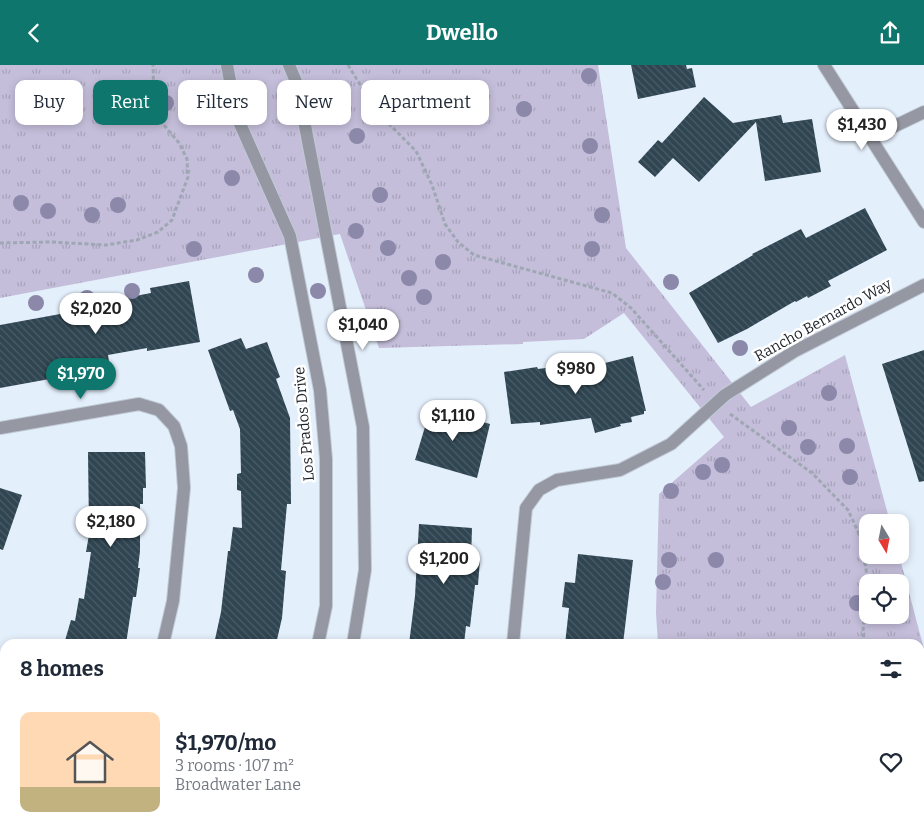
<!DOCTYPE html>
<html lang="en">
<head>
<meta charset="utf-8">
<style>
  :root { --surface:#fff; --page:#f2f2f3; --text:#1f2937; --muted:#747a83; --accent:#0f766e }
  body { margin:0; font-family:Bitter,serif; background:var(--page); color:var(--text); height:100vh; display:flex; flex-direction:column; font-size:19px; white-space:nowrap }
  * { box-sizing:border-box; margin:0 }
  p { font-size:16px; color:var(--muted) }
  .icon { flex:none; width:28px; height:28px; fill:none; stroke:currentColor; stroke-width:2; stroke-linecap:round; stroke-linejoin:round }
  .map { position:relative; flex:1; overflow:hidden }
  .drawer { position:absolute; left:0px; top:574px; width:925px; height:196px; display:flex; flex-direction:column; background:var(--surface); border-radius:15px 15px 0 0; box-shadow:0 2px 8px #0003 }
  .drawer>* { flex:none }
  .top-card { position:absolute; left:15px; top:15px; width:500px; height:45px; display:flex; gap:10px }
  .needle { width:32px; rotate:170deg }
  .controls { position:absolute; left:859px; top:449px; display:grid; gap:10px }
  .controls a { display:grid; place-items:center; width:50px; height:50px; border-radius:10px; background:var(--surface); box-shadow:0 2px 8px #0003; font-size:25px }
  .price { position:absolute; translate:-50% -42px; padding:0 11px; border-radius:18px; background:#fff; color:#222; font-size:16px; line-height:32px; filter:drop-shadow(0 1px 2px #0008) }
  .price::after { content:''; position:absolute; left:50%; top:30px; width:15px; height:11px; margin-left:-8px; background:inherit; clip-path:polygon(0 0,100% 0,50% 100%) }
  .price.active { background:var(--accent); color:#fff }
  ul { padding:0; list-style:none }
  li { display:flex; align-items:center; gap:15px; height:125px; padding:0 20px }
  li span { display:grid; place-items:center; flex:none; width:140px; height:100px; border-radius:10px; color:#555 }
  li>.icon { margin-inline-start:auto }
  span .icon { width:60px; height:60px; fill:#fffc; stroke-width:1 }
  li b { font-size:21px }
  h2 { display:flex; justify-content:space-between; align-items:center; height:60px; padding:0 20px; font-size:21px }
  .chip { padding:0 18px; border-radius:10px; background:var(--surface); box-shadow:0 2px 8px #0003; font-size:18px; line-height:45px }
  .chip.active { background:var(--accent); color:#fff }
  header { display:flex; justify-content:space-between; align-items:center; height:65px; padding:0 20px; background:var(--accent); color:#fff; font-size:22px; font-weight:700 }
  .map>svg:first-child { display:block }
  .grass { fill:url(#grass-tufts); fill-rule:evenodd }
  .building { fill:url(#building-back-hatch) }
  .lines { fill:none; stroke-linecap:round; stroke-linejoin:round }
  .street-casing { stroke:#c0cad6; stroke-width:14 }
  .path { stroke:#9ea7b3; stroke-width:3; stroke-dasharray:4 2.5; stroke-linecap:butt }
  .street { stroke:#9597a2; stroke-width:12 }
  .tree { fill:#8b88aa }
  .labels { text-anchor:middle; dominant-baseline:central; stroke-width:5; stroke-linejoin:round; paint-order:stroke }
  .street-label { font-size:15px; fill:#1d232b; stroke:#fff }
</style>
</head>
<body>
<header><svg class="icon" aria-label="back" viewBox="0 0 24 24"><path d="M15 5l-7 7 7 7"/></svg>Dwello<svg class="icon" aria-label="share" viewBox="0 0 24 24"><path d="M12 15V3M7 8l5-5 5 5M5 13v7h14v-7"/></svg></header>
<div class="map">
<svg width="924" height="769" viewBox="0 0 924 769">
  <defs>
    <pattern id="grass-tufts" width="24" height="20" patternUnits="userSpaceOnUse" patternTransform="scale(1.25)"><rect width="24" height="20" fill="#c4beda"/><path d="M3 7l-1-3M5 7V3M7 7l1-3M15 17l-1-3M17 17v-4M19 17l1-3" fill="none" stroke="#a8a3bb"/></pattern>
    <pattern id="building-back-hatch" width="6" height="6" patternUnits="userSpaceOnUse" patternTransform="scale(1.25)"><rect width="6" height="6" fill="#2f4551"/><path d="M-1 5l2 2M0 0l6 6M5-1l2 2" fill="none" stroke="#4b5d67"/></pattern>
  </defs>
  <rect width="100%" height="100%" fill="#e4effc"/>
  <!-- grass -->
  <path class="grass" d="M 0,0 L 598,0 L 626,183 L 751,342 L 845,290 L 890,457 L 868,458 L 868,490 L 899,490 L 924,584 L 924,769 L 686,769 L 685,765 L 920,765 L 920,579 L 658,579 L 656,548 L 659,429 L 724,372 L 624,248 L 584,274 L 523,277 L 523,279 L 379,283 L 340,169 L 0,233 ZM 868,518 L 900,518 L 900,550 L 868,550 Z"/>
  <!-- building -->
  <path class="building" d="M 631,0 L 686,0 L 687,4 L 692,3 L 696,22 L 638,34 Z
    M 704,32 L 733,58 L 781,50 L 783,58 L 812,54 L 821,107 L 765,116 L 756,57 L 699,117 L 673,93 L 655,112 L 638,97 L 658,75 L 662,78 Z
    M 865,143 L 887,185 L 828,216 L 831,221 L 808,233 L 807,231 L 796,237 L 795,236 L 747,264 L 718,278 L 689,228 L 753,190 L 752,189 L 801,164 L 806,173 Z
    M 189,216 L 200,277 L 147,286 L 147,283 L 108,290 L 110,303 L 0,323 L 0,260 L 115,239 L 114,235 L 151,228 L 150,223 Z
    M 241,273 L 246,284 L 267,277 L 280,312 L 276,314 L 290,353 L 291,439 L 287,439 L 281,505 L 286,506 L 282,553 L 276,579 L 214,579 L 221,547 L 228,486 L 230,486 L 233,462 L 242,463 L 241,426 L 237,425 L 237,409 L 241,408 L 240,364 L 233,345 L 230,346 L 208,285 Z
    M 924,285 L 924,416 L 919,417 L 882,299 Z
    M 633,291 L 646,346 L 644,346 L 644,349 L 631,352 L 632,357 L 620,359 L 621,361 L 595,368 L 591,353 L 540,360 L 540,357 L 511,359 L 504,307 L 537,302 L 538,304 L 560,301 L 561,309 Z
    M 431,342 L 490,359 L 477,413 L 415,395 Z
    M 88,387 L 145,387 L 146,423 L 143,423 L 143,439 L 140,439 L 140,486 L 138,503 L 140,503 L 136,532 L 133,532 L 126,579 L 64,579 L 71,555 L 75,556 L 79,533 L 84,534 L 91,487 L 86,487 L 90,464 L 89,464 Z
    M 0,423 L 22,430 L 3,485 L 0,484 Z
    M 419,459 L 472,463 L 471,495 L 480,495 L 478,520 L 475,520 L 470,562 L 466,561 L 464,579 L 409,579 L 415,531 Z
    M 578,489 L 633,495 L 623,579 L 565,579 L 569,543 L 562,542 L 565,517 L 575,518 Z"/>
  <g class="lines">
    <!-- street casing -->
    <g class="street-casing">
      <path id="street" d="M 227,0 L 237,52 L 290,171 L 320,325 L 326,394 L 326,541 L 318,579
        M 289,0 L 297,19 L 363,362 L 365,505 L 353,579
        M 824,0 L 924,157
        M 870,73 L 924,47
        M 0,363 L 139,339 L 159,345 L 174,361 L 181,381 L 184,423 L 173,536 L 163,579
        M 513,579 L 526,443 L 539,425 L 557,415 L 620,405 L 671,379 L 725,330 L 795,286 L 924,220
        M 82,769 L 84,765
        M 252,769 L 255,765
        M 289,769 L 291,765
        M 462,769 L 463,765"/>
    </g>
    <!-- path -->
    <path class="path" d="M 348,0 L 377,47 L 416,86 L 432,120 L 445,159 L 458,177 L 474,190 L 612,228 L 631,243 L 704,325
      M 0,178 L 50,177 L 106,180 L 137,175 L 158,167 L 172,155 L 188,112 L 187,94 L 179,78 L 159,54 L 154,35 L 153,0
      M 730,349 L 812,408 L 848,445 L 861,473 L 867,511 L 863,567 L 865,579
      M 920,710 L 924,721"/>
    <!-- street -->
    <use href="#street" class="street"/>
  </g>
  <!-- trees -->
  <g class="tree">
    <circle cx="589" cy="11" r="8"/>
    <circle cx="166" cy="38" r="8"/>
    <circle cx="524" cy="44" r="8"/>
    <circle cx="204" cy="50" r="8"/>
    <circle cx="357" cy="71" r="8"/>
    <circle cx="590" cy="81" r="8"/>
    <circle cx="232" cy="113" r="8"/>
    <circle cx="380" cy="130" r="8"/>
    <circle cx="21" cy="138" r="8"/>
    <circle cx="118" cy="140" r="8"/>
    <circle cx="48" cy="146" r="8"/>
    <circle cx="92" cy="150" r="8"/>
    <circle cx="602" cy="150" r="8"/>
    <circle cx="356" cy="166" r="8"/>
    <circle cx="388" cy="183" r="8"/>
    <circle cx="194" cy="184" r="8"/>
    <circle cx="592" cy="184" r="8"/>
    <circle cx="443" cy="197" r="8"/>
    <circle cx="256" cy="210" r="8"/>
    <circle cx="409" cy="213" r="8"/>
    <circle cx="671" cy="217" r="8"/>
    <circle cx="132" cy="226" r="8"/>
    <circle cx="318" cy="226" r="8"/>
    <circle cx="424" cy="232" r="8"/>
    <circle cx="87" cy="233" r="8"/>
    <circle cx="36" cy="238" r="8"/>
    <circle cx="740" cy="283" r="8"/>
    <circle cx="829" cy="328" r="8"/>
    <circle cx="789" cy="363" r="8"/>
    <circle cx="847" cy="381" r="8"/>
    <circle cx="808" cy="382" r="8"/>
    <circle cx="722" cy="400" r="8"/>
    <circle cx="703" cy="407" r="8"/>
    <circle cx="850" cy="412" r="8"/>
    <circle cx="671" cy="426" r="8"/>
    <circle cx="669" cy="495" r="8"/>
    <circle cx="716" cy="495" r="8"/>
    <circle cx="663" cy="517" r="8"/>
    <circle cx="857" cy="538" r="8"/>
  </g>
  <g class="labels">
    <!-- street labels -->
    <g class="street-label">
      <text transform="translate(823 255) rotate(-29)">Rancho Bernardo Way</text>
      <text transform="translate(304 359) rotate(-95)">Los Prados Drive</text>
    </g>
  </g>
</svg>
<div class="controls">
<a><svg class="needle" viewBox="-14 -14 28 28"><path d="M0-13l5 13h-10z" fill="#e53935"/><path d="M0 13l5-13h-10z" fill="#747a83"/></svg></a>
<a><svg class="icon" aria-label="locate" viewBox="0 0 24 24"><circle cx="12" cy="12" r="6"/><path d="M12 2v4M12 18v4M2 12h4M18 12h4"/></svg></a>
</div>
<b class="price" style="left:862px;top:86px">$1,430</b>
<b class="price" style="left:96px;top:270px">$2,020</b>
<b class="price" style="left:363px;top:286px">$1,040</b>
<b class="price" style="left:576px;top:330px">$980</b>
<b class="price active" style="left:81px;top:335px">$1,970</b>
<b class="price" style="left:453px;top:377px">$1,110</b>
<b class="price" style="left:111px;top:483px">$2,180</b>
<b class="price" style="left:444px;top:520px">$1,200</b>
<div class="top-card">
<a class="chip">Buy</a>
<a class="chip active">Rent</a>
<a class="chip">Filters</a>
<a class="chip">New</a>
<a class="chip">Apartment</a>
</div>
<section class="drawer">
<h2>8 homes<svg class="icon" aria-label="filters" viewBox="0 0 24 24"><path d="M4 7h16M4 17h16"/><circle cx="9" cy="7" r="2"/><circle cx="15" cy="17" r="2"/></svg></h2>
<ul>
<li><span style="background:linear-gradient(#ffd9b3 75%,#c2b280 0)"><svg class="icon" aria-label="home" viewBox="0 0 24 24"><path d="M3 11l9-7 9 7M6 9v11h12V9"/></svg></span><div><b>$1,970/mo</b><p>3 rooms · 107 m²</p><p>Broadwater Lane</p></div><svg class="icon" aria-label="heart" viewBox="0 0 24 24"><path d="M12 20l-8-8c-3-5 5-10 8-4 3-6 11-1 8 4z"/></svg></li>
</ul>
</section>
</div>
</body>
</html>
